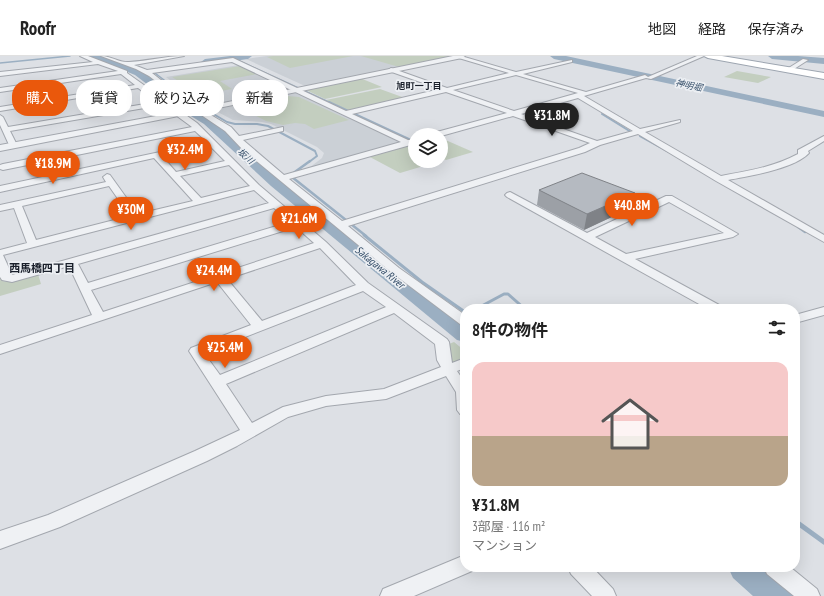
<!DOCTYPE html>
<html lang="ja">
<head>
<meta charset="utf-8">
<style>
  :root { --surface:#fff; --page:#f2f2f2; --text:#222; --muted:#767676; --line:#e0e0e0; --accent:#ea580c }
  body { margin:0; font-family:"PT Sans Narrow","Noto Sans JP",sans-serif; background:var(--page); color:var(--text); height:100vh; display:flex; flex-direction:column; font-size:15px; white-space:nowrap }
  * { box-sizing:border-box; margin:0 }
  p { font-size:13px; color:var(--muted) }
  .icon { flex:none; width:22px; height:22px; fill:none; stroke:currentColor; stroke-width:2; stroke-linecap:round; stroke-linejoin:round }
  .map { position:relative; flex:1; overflow:hidden }
  .drawer { position:absolute; left:460px; top:248px; width:340px; height:268px; display:flex; flex-direction:column; background:var(--surface); border-radius:16px; box-shadow:0 4px 16px #0002 }
  .drawer>* { flex:none }
  .banner { position:absolute; left:12px; top:24px; width:380px; height:36px; display:flex; gap:8px }
  .tools { position:absolute; left:408px; top:72px; display:grid; gap:8px }
  .tools a { display:grid; place-items:center; width:40px; height:40px; border-radius:50%; background:var(--surface); box-shadow:0 4px 16px #0002; font-size:20px }
  .price { position:absolute; translate:-50% -34px; padding:0 9px; border-radius:14px; background:var(--accent); color:#fff; font-size:13px; line-height:26px; filter:drop-shadow(0 1px 2px #0008) }
  .price::after { content:''; position:absolute; left:50%; top:24px; width:12px; height:9px; margin-left:-6px; background:inherit; clip-path:polygon(0 0,100% 0,50% 100%) }
  .price.current { background:#222; color:#fff }
  ul { padding:0; list-style:none }
  li { display:grid; align-content:center; gap:8px; height:212px; padding:0 12px }
  li+li { border-top:1px solid var(--line) }
  li span { display:grid; place-items:center; height:124px; border-radius:12px; color:#555 }
  li>.icon { margin-inline-start:auto }
  span .icon { width:72px; height:72px; fill:#fffc; stroke-width:1 }
  li b { font-size:17px }
  h2 { display:flex; justify-content:space-between; align-items:center; height:48px; padding:0 12px; font-size:17px }
  .tag { padding:0 14px; border-radius:16px; background:var(--surface); box-shadow:0 4px 16px #0002; font-size:14px; line-height:36px }
  .tag.current { background:var(--accent); color:#fff }
  header { display:flex; align-items:center; gap:24px; box-sizing:border-box; height:56px; padding:0 20px; background:var(--surface); border-bottom:1px solid var(--line) }
  header strong { font-size:19px }
  nav { display:flex; gap:22px; margin-inline-start:auto; font-size:14px }
  .map>svg:first-child { display:block }
  .built { fill:#cbd0d6 }
  .green { fill:#c3cebf }
  .lines { fill:none; stroke-linecap:round; stroke-linejoin:round }
  .stream-far4 { stroke:#9bafc2; stroke-width:1.5 }
  .stream-far3 { stroke:#9bafc2; stroke-width:2 }
  .stream-far2 { stroke:#9bafc2; stroke-width:2.5 }
  .stream-far1 { stroke:#9bafc2; stroke-width:3 }
  .stream { stroke:#9bafc2; stroke-width:5 }
  .river { fill:#9bafc2; fill-rule:evenodd }
  .minor-casing { stroke:#a3a7ae; stroke-width:2 }
  .tertiary-casing { stroke:#a3a7ae; stroke-width:2 }
  .primary-casing { stroke:#9da5b0; stroke-width:2 }
  .minor { fill:#eff1f4; fill-rule:evenodd }
  .tertiary { fill:#eff1f4; fill-rule:evenodd }
  .primary { fill:#fff; fill-rule:evenodd }
  .wall { fill:#9ca0a6 }
  .shaded-wall { fill:#7f8287 }
  .building { fill:#b5bac1; stroke:#7f8287 }
  .labels { text-anchor:middle; dominant-baseline:central; stroke-width:3.5; stroke-linejoin:round; paint-order:stroke }
  .far-neighbourhood-label { font-size:9px; font-weight:bold; fill:#1a202b; stroke:#eceff3 }
  .far-water-label { font-size:9px; font-style:italic; fill:#364f6a; stroke:#eceff3 }
  .water-label { font-size:11px; font-style:italic; fill:#364f6a; stroke:#eceff3 }
  .neighbourhood-label { font-size:11px; font-weight:bold; fill:#1a202b; stroke:#eceff3 }
</style>
</head>
<body>
<header>
<strong>Roofr</strong>
<nav><a>地図</a><a>経路</a><a>保存済み</a></nav>
</header>
<div class="map">
<svg width="824" height="540" viewBox="0 0 824 540">
  <rect width="100%" height="100%" fill="#dde0e5"/>
  <!-- built -->
  <path class="built" d="M 267,0 L 453,0 L 305,30 L 246,3 Z
    M 239,9 L 292,34 L 205,51 L 166,21 Z
    M 296,36 L 400,86 L 400,87 L 305,115 L 322,102 L 324,97 L 317,91 L 271,68 L 262,66 L 233,64 L 214,54 Z"/>
  <!-- green -->
  <path class="green" d="M 273,0 L 353,0 L 290,12 L 267,1 Z
    M 361,0 L 450,0 L 399,11 Z
    M 240,10 L 258,18 L 220,25 L 232,33 L 204,38 L 193,30 L 186,30 L 172,21 Z
    M 737,15 L 771,21 L 758,27 L 724,21 Z
    M 360,22 L 382,31 L 325,43 L 306,34 Z
    M 380,33 L 405,42 L 350,55 L 326,44 Z
    M 287,40 L 299,41 L 349,64 L 314,73 L 305,68 L 295,67 L 283,69 L 266,65 L 239,51 L 242,49 Z
    M 441,82 L 473,96 L 446,104 L 441,102 Z
    M 406,89 L 415,94 L 415,105 L 437,106 L 400,117 L 368,100 Z
    M 0,217 L 2,225 L 9,226 L 38,218 L 41,228 L 0,240 Z
    M 454,286 L 465,295 L 465,302 L 455,307 L 451,305 L 449,288 Z"/>
  <g class="lines">
    <!-- stream-far4 -->
    <path class="stream-far4" d="M 233,2 L 331,47
      M 0,7 L 70,0
      M 151,14 L 194,47"/>
    <!-- stream-far3 -->
    <path class="stream-far3" d="M 193,46 L 227,66 L 235,68 L 257,68 L 268,70 L 315,95 L 317,100 L 309,106
      M 329,46 L 411,84
      M 602,58 L 631,76
      M 640,80 L 669,96"/>
    <!-- stream-far2 -->
    <path class="stream-far2" d="M 310,105 L 292,118 L 292,121 L 366,180
      M 798,171 L 805,176"/>
    <!-- stream-far1 -->
    <path class="stream-far1" d="M 364,179 L 422,226 L 465,256
      M 476,253 L 504,238 L 508,238 L 525,253"/>
    <!-- stream -->
    <path class="stream" d="M 795,465 L 824,486"/>
    <!-- river -->
    <path class="river" d="M 89,0 L 101,0 L 141,15 L 189,50 L 212,64 L 281,124 L 465,268 L 465,286 L 457,284 L 271,130 L 204,68 L 181,54 L 135,19 Z
      M 230,0 L 252,0 L 248,3 L 205,9 L 201,6 L 205,3 Z
      M 550,0 L 566,0 L 824,55 L 824,61 L 554,3 Z
      M 768,0 L 798,0 L 824,2 L 824,8 L 772,3 Z
      M 728,511 L 769,511 L 790,528 L 795,540 L 753,540 L 733,522 Z"/>
    <!-- minor casing -->
    <g class="minor-casing">
      <path id="minor" d="M 80,0 L 88,0 L 127,15 L 127,17 L 197,67 L 259,129 L 326,186 L 368,227 L 447,283 L 449,286 L 452,307 L 465,302 L 465,312 L 457,315 L 465,327 L 465,360 L 460,358 L 457,354 L 456,336 L 446,320 L 386,343 L 326,350 L 288,361 L 237,390 L 207,405 L 60,471 L 0,493 L 0,475 L 48,459 L 195,395 L 240,374 L 189,295 L 191,292 L 251,269 L 217,226 L 0,298 L 0,289 L 92,259 L 69,210 L 12,226 L 2,224 L 0,221 L 0,194 L 27,187 L 14,152 L 0,155 L 0,149 L 106,126 L 103,121 L 107,118 L 110,119 L 138,158 L 193,145 L 154,102 L 0,136 L 0,130 L 207,86 L 195,75 L 3,114 L 0,113 L 0,109 L 3,108 L 192,71 L 162,49 L 10,75 L 17,89 L 13,91 L 10,91 L 0,69 L 0,59 L 3,61 L 8,71 L 157,46 L 138,32 L 0,55 L 0,51 L 135,29 L 121,18 L 0,36 L 0,32 L 118,15 L 98,8 L 0,20 L 0,16 L 93,6 ZM 210,90 L 225,105 L 176,116 L 162,100 ZM 229,109 L 250,130 L 201,142 L 180,120 ZM 109,130 L 130,160 L 36,184 L 22,150 ZM 254,134 L 269,147 L 12,219 L 3,199 ZM 274,152 L 290,166 L 88,227 L 78,208 ZM 296,171 L 314,187 L 103,256 L 91,234 ZM 320,192 L 356,229 L 262,265 L 227,223 ZM 363,235 L 386,251 L 220,319 L 204,297 ZM 394,257 L 435,288 L 437,304 L 441,311 L 384,333 L 326,340 L 283,351 L 252,367 L 226,328 Z
        M 101,0 C 111,0 120,7 129,6 C 148,5 165,0 184,0 L 134,9 L 147,14 L 233,2 L 346,55 L 440,33 L 389,15 L 388,14 L 391,12 L 447,32 L 509,17 L 452,0 L 461,0 L 516,16 L 572,4 L 572,6 L 523,18 L 586,36 L 645,19 L 648,21 L 697,0 L 704,0 L 651,23 L 646,22 L 584,40 L 640,73 L 680,64 L 680,66 L 645,76 L 721,120 C 748,115 774,111 798,98 L 798,94 L 824,80 L 824,85 L 808,95 L 809,97 C 794,113 749,120 728,124 L 824,179 L 824,186 L 716,125 L 638,78 L 600,89 L 585,96 L 348,170 L 399,212 L 465,259 L 465,269 L 460,268 L 391,216 L 243,94 L 225,75 L 185,48 L 149,20 L 136,13 ZM 232,6 L 401,86 L 284,119 L 243,84 L 283,75 L 283,71 L 239,80 L 231,71 L 189,46 L 152,17 ZM 516,19 L 578,37 L 514,55 L 453,34 ZM 446,36 L 507,57 L 433,77 L 432,79 L 441,80 L 513,60 L 590,87 L 579,92 L 342,165 L 289,123 L 414,88 L 414,84 L 408,84 L 352,58 ZM 578,42 L 633,75 L 597,85 L 521,58 Z
        M 803,3 L 808,4 L 791,15 L 787,15 L 787,13 Z
        M 510,136 L 587,177 L 666,140 L 672,140 L 738,178 L 733,181 L 635,203 L 721,250 L 723,253 L 708,253 L 507,141 L 505,139 L 507,137 ZM 669,146 L 724,177 L 626,198 L 595,181 Z
        M 824,251 L 824,259 L 795,267 L 795,259 Z
        M 465,499 L 465,511 L 474,511 L 472,515 L 414,540 L 380,540 L 383,533 Z
        M 568,511 L 592,511 L 613,533 L 616,540 L 592,540 L 571,518 Z
        M 764,511 L 790,511 L 817,533 L 820,540 L 794,540 L 767,518 Z"/>
    </g>
    <!-- tertiary casing -->
    <g class="tertiary-casing">
      <path id="tertiary" d="M 453,0 L 465,0 L 462,2 L 199,56 L 0,95 L 0,89 L 199,52 Z"/>
    </g>
    <!-- primary casing -->
    <g class="primary-casing">
      <path id="primary" d="M 704,0 L 722,0 L 824,17 L 824,23 L 708,2 Z"/>
    </g>
    <!-- minor -->
    <use href="#minor" class="minor"/>
    <!-- tertiary -->
    <use href="#tertiary" class="tertiary"/>
    <!-- primary -->
    <use href="#primary" class="primary"/>
  </g>
  <!-- wall -->
  <path class="wall" d="M 539,134 L 635,137 L 631,152 L 584,174 L 537,149 Z"/>
  <!-- shaded-wall -->
  <path class="shaded-wall" d="M 635,137 L 631,152 L 584,174 L 587,158 Z"/>
  <!-- building -->
  <path class="building" d="M 582,117 L 635,137 L 587,158 L 539,134 Z"/>
  <g class="labels">
    <!-- far-neighbourhood labels -->
    <g class="far-neighbourhood-label">
      <text x="419" y="29">旭町一丁目</text>
    </g>
    <!-- far-water labels -->
    <g class="far-water-label">
      <text transform="translate(689 29) rotate(12)">神明堀</text>
      <text transform="translate(246 100) rotate(42)">坂川</text>
    </g>
    <!-- water labels -->
    <g class="water-label">
      <text transform="translate(380 211) rotate(39)">Sakagawa River</text>
    </g>
    <!-- neighbourhood labels -->
    <g class="neighbourhood-label">
      <text x="42" y="212">西馬橋四丁目</text>
    </g>
  </g>
</svg>
<div class="tools">
<a><svg class="icon" aria-label="layers" viewBox="0 0 24 24"><path d="M12 4l9 5-9 5-9-5zM3 14l9 5 9-5"/></svg></a>
</div>
<b class="price current" style="left:552px;top:81px">¥31.8M</b>
<b class="price" style="left:185px;top:115px">¥32.4M</b>
<b class="price" style="left:53px;top:129px">¥18.9M</b>
<b class="price" style="left:632px;top:171px">¥40.8M</b>
<b class="price" style="left:131px;top:175px">¥30M</b>
<b class="price" style="left:299px;top:184px">¥21.6M</b>
<b class="price" style="left:214px;top:236px">¥24.4M</b>
<b class="price" style="left:225px;top:313px">¥25.4M</b>
<div class="banner">
<a class="tag current">購入</a>
<a class="tag">賃貸</a>
<a class="tag">絞り込み</a>
<a class="tag">新着</a>
</div>
<section class="drawer">
<h2>8件の物件<svg class="icon" aria-label="filters" viewBox="0 0 24 24"><path d="M4 7h16M4 17h16"/><circle cx="9" cy="7" r="2"/><circle cx="15" cy="17" r="2"/></svg></h2>
<ul>
<li><span style="background:linear-gradient(#f6c9c9 60%,#b9a48a 0)"><svg class="icon" aria-label="home" viewBox="0 0 24 24"><path d="M3 11l9-7 9 7M6 9v11h12V9"/></svg></span><div><b>¥31.8M</b><p>3部屋 · 116 m²</p><p>マンション</p></div></li>
</ul>
</section>
</div>
</body>
</html>
